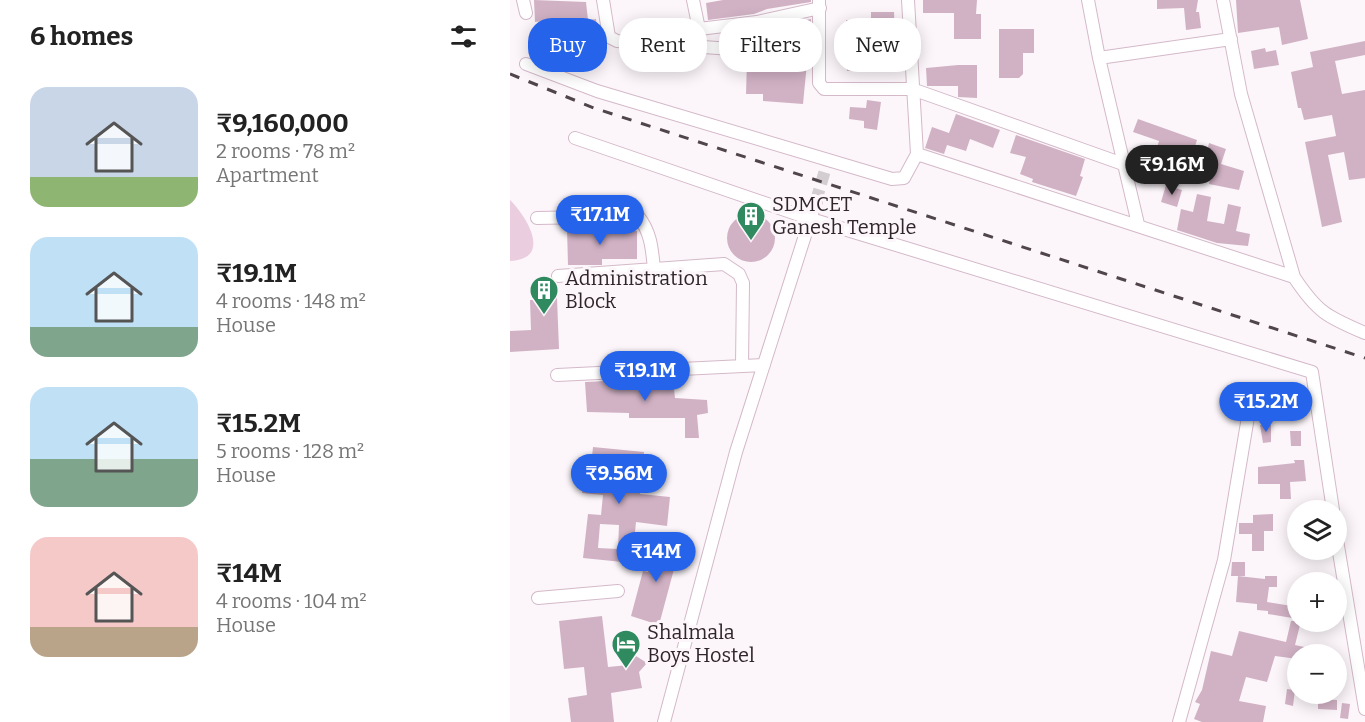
<!DOCTYPE html>
<html lang="en">
<head>
<meta charset="utf-8">
<style>
  :root { --surface:#fff; --page:#f6f6f6; --text:#222; --muted:#767676; --accent:#2563eb }
  body { margin:0; font-family:Bitter,serif; background:var(--page); color:var(--text); height:100vh; display:flex; flex-direction:column; font-size:22px; white-space:nowrap }
  * { box-sizing:border-box; margin:0 }
  p { font-size:20px; color:var(--muted) }
  .icon { flex:none; width:33px; height:33px; fill:none; stroke:currentColor; stroke-width:2; stroke-linecap:round; stroke-linejoin:round }
  .map { position:relative; flex:1; overflow:hidden }
  .panel { display:flex; flex-direction:column; background:var(--surface); width:510px }
  .panel>* { flex:none }
  .guide { position:absolute; left:18px; top:18px; width:570px; height:54px; display:flex; gap:12px }
  .buttons { position:absolute; left:777px; top:500px; display:grid; gap:12px }
  .buttons a { display:grid; place-items:center; width:60px; height:60px; border-radius:50%; background:var(--surface); box-shadow:0 3px 15px #0003; font-size:30px }
  .price { position:absolute; translate:-50% -51px; padding:0 14px; border-radius:21px; background:var(--accent); color:#fff; font-size:20px; line-height:39px; filter:drop-shadow(0 2px 3px #0008) }
  .price::after { content:''; position:absolute; left:50%; top:36px; width:18px; height:14px; margin-left:-9px; background:inherit; clip-path:polygon(0 0,100% 0,50% 100%) }
  .price.selected { background:#222; color:#fff }
  ul { padding:0; list-style:none }
  li { display:flex; align-items:center; gap:18px; height:150px; padding:0 30px }
  li span { display:grid; place-items:center; flex:none; width:168px; height:120px; border-radius:18px; color:#555 }
  li>.icon { margin-inline-start:auto }
  span .icon { width:72px; height:72px; fill:#fffc; stroke-width:1 }
  li b { font-size:26px }
  h2 { display:flex; justify-content:space-between; align-items:center; height:72px; padding:0 30px; font-size:26px }
  .chip { padding:0 21px; border-radius:24px; background:var(--surface); box-shadow:0 3px 15px #0003; font-size:21px; line-height:54px }
  .chip.selected { background:var(--accent); color:#fff }
  main { display:flex; flex:1; min-height:0 }
  .map>svg:first-child { display:block }
  .green { fill:#eacddf }
  .building { fill:#d1b2c5; fill-rule:evenodd }
  .lines { fill:none; stroke-linecap:round; stroke-linejoin:round }
  .street-tunnel { stroke:#d3ccd1; stroke-width:12; stroke-dasharray:12 6; stroke-linecap:butt }
  .street-casing { stroke:#d4b9c9; stroke-width:14 }
  .street { stroke:#fff; stroke-width:12 }
  .rail { stroke:#4f454b; stroke-width:3; stroke-dasharray:10 10; stroke-linecap:butt }
  .labels { text-anchor:middle; dominant-baseline:central; stroke-width:6; stroke-linejoin:round; paint-order:stroke }
  .poi-label { font-size:20px; fill:#2f252b; stroke:#fcf6fa; text-anchor:start }
</style>
</head>
<body>
<main>
<section class="panel">
<h2>6 homes<svg class="icon" aria-label="filters" viewBox="0 0 24 24"><path d="M4 7h16M4 17h16"/><circle cx="9" cy="7" r="2"/><circle cx="15" cy="17" r="2"/></svg></h2>
<ul>
<li><span style="background:linear-gradient(#c9d6e8 75%,#8fb573 0)"><svg class="icon" aria-label="home" viewBox="0 0 24 24"><path d="M3 11l9-7 9 7M6 9v11h12V9"/></svg></span><div><b>₹9,160,000</b><p>2 rooms · 78 m²</p><p>Apartment</p></div></li>
<li><span style="background:linear-gradient(#bfe0f5 75%,#7fa58c 0)"><svg class="icon" aria-label="home" viewBox="0 0 24 24"><path d="M3 11l9-7 9 7M6 9v11h12V9"/></svg></span><div><b>₹19.1M</b><p>4 rooms · 148 m²</p><p>House</p></div></li>
<li><span style="background:linear-gradient(#bfe0f5 60%,#7fa58c 0)"><svg class="icon" aria-label="home" viewBox="0 0 24 24"><path d="M3 11l9-7 9 7M6 9v11h12V9"/></svg></span><div><b>₹15.2M</b><p>5 rooms · 128 m²</p><p>House</p></div></li>
<li><span style="background:linear-gradient(#f6c9c9 75%,#b9a48a 0)"><svg class="icon" aria-label="home" viewBox="0 0 24 24"><path d="M3 11l9-7 9 7M6 9v11h12V9"/></svg></span><div><b>₹14M</b><p>4 rooms · 104 m²</p><p>House</p></div></li>
</ul>
</section>
<div class="map">
<svg width="855" height="722" viewBox="0 0 855 722">
  <rect width="100%" height="100%" fill="#fcf6fa"/>
  <!-- green -->
  <path class="green" d="M 0,200 C 18,218 42,259 0,261 Z"/>
  <!-- building -->
  <path class="building" d="M 24,0 L 76,2 L 78,20 L 86,19 L 88,37 L 58,40 L 58,36 L 36,38 L 34,21 L 25,22 Z
    M 213,0 L 301,0 L 301,2 L 257,9 L 244,14 L 198,20 L 196,3 Z
    M 413,0 L 467,0 L 466,14 L 471,14 L 471,39 L 444,39 L 444,13 L 413,13 Z
    M 647,0 L 688,0 L 686,12 L 689,12 L 691,28 L 676,30 L 674,8 L 647,9 Z
    M 726,0 L 790,0 L 798,39 L 772,45 L 769,27 L 728,33 Z
    M 361,12 L 384,12 L 386,59 L 393,59 L 394,71 L 337,71 L 336,52 L 334,52 L 336,20 L 361,21 Z
    M 301,19 L 301,32 L 280,35 L 279,23 Z
    M 489,29 L 524,29 L 524,53 L 513,53 L 513,74 L 509,78 L 489,78 Z
    M 855,41 L 855,55 L 825,61 L 832,94 L 855,90 L 855,178 L 839,180 L 834,152 L 818,155 L 832,222 L 812,227 L 795,142 L 826,136 L 822,115 L 794,120 L 791,108 L 788,108 L 781,72 L 803,67 L 800,52 Z
    M 755,48 L 756,52 L 766,50 L 769,65 L 744,69 L 741,51 Z
    M 124,50 L 152,54 L 147,72 L 120,64 Z
    M 237,60 L 297,63 L 293,104 L 253,101 L 253,94 L 236,94 Z
    M 448,65 L 467,65 L 467,98 L 448,97 L 448,86 L 417,86 L 416,68 Z
    M 357,100 L 371,102 L 367,130 L 354,128 L 354,121 L 339,119 L 340,107 L 356,108 Z
    M 446,114 L 490,130 L 483,148 L 460,139 L 456,151 L 437,145 L 434,154 L 415,148 L 422,127 L 439,133 Z
    M 628,119 L 687,140 L 677,172 L 643,160 L 649,141 L 623,132 Z
    M 506,135 L 575,159 L 570,176 L 573,177 L 566,196 L 522,182 L 523,179 L 510,174 L 516,157 L 500,153 Z
    M 699,143 L 716,149 L 711,164 L 734,171 L 729,190 L 699,184 L 700,179 L 691,177 Z
    M 656,185 L 672,190 L 667,207 L 651,202 Z
    M 687,194 L 701,197 L 697,221 L 714,224 L 718,204 L 731,207 L 726,231 L 740,234 L 738,246 L 707,243 L 667,230 L 671,209 L 683,212 Z
    M217 238a24 24 0 1 1 48 0a24 24 0 1 1-48 0Z
    M 92,228 L 92,232 L 127,231 L 127,259 L 92,259 L 92,265 L 58,265 L 57,229 Z
    M 47,298 L 49,349 L 0,352 L 0,331 L 21,330 L 20,300 Z
    M 117,380 L 163,380 L 165,398 L 197,400 L 198,413 L 187,415 L 189,438 L 175,438 L 175,418 L 119,418 L 119,413 L 77,412 L 75,382 Z
    M 750,425 L 761,425 L 761,442 L 753,443 Z
    M 780,431 L 791,431 L 791,446 L 781,446 Z
    M 83,447 L 134,452 L 130,494 L 160,497 L 157,526 L 126,522 L 122,563 L 73,558 L 78,514 L 91,515 L 93,495 L 72,493 L 73,486 L 79,486 ZM 97,464 L 116,465 L 114,488 L 95,487 ZM 90,524 L 109,525 L 108,549 L 88,548 Z
    M 784,460 L 794,460 L 796,481 L 780,482 L 781,499 L 770,499 L 770,484 L 748,484 L 748,467 L 785,463 Z
    M 763,514 L 763,531 L 754,531 L 754,551 L 742,551 L 742,534 L 729,534 L 729,523 L 743,523 L 743,515 Z
    M 153,538 L 171,543 L 149,625 L 121,616 L 133,571 L 138,572 L 143,547 L 150,550 Z
    M 722,562 L 735,562 L 735,576 L 721,576 Z
    M 728,576 L 755,579 L 755,576 L 767,576 L 767,587 L 759,587 L 757,602 L 788,607 L 788,619 L 758,614 L 758,611 L 747,610 L 747,604 L 726,602 Z
    M 92,616 L 98,667 L 119,665 L 126,656 L 137,663 L 129,672 L 132,688 L 101,693 L 104,722 L 61,722 L 58,698 L 77,695 L 74,667 L 54,669 L 49,621 Z
    M 781,621 L 791,621 L 785,645 L 808,650 L 807,654 L 788,654 L 788,659 L 765,656 L 757,682 L 736,677 L 729,701 L 756,706 L 753,722 L 692,722 L 684,719 L 690,704 L 685,702 L 692,690 L 701,651 L 722,656 L 729,631 L 776,642 Z
    M 777,689 L 785,690 L 783,706 L 775,704 Z
    M 808,699 L 827,700 L 827,710 L 808,709 Z
    M 832,703 L 840,704 L 838,719 L 830,718 Z"/>
  <g class="lines">
    <!-- street-tunnel -->
    <path class="street-tunnel" d="M 306,201 L 318,160"/>
    <!-- street casing -->
    <g class="street-casing">
      <path id="street" d="M 13,0 L 16,13
        M 93,0 L 99,37 L 107,41 L 309,55 L 309,83 L 314,89 L 402,89 L 613,164
        M 183,0 L 189,29 L 247,22 L 310,8
        M 578,0 L 589,58 L 628,224
        M 713,0 L 731,94 L 784,277 C 807,312 817,317 855,333
        M 309,1 L 309,55
        M 589,58 L 721,39
        M 16,64 L 87,91 L 382,179 L 394,178 L 407,154 L 398,0
        M 65,138 L 301,219 L 802,372 L 823,510
        M 407,154 L 784,277
        M 27,218 L 128,216 C 141,232 142,249 144,269
        M 48,276 L 214,264 L 229,274 L 233,283 L 232,365
        M 47,375 L 254,365
        M 826,534 L 855,709
        M 28,598 L 108,591
        M 154,722 L 226,452 L 306,201
        M 669,722 L 714,560 L 739,411 L 772,397 L 804,396"/>
    </g>
    <!-- street -->
    <use href="#street" class="street"/>
    <!-- rail -->
    <path class="rail" d="M 0,74 L 84,108 L 855,358"/>
  </g>
  <!-- icons -->
  <defs>
    <g id="building-pin" transform="scale(1.5)"><path d="M0 17L-7.5 6A9.5 9.5 0 1 1 7.5 6Z" fill="#2f8a60" stroke="#fcf6fa"/><path d="M-4-6H4V6H1V3H-1V6H-4ZM-2.5-4.3h1.7v1.8h-1.7ZM.8-4.3h1.7v1.8H.8ZM-2.5-1h1.7V.8h-1.7ZM.8-1h1.7V.8H.8Z" fill="#fff"/></g>
    <g id="hotel-pin" transform="scale(1.5)"><path d="M0 17L-7.5 6A9.5 9.5 0 1 1 7.5 6Z" fill="#2f8a60" stroke="#fcf6fa"/><path d="M-6-4.5h1.5V1H6V5H4.5V3h-9V5H-6ZM-4 0a1.8 1.8 0 1 1 3.6 0ZM.5 0V-2.5h3Q6-2.5 6 0Z" fill="#fff"/></g>
  </defs>
  <g fill-rule="evenodd">
    <use href="#building-pin" x="241" y="216"/>
    <use href="#building-pin" x="34" y="290"/>
    <use href="#hotel-pin" x="116" y="644"/>
  </g>
  <g class="labels">
    <!-- poi labels -->
    <g class="poi-label">
      <text x="262" y="204">SDMCET<tspan x="262" dy="23">Ganesh Temple</tspan></text>
      <text x="55" y="278">Administration<tspan x="55" dy="23">Block</tspan></text>
      <text x="137" y="632">Shalmala<tspan x="137" dy="23">Boys Hostel</tspan></text>
    </g>
  </g>
</svg>
<div class="buttons">
<a><svg class="icon" aria-label="layers" viewBox="0 0 24 24"><path d="M12 4l9 5-9 5-9-5zM3 14l9 5 9-5"/></svg></a>
<a>+</a>
<a>−</a>
</div>
<b class="price selected" style="left:662px;top:196px">₹9.16M</b>
<b class="price" style="left:90px;top:246px">₹17.1M</b>
<b class="price" style="left:135px;top:402px">₹19.1M</b>
<b class="price" style="left:756px;top:433px">₹15.2M</b>
<b class="price" style="left:109px;top:505px">₹9.56M</b>
<b class="price" style="left:146px;top:583px">₹14M</b>
<div class="guide">
<a class="chip selected">Buy</a>
<a class="chip">Rent</a>
<a class="chip">Filters</a>
<a class="chip">New</a>
</div>
</div>
</main>
</body>
</html>
